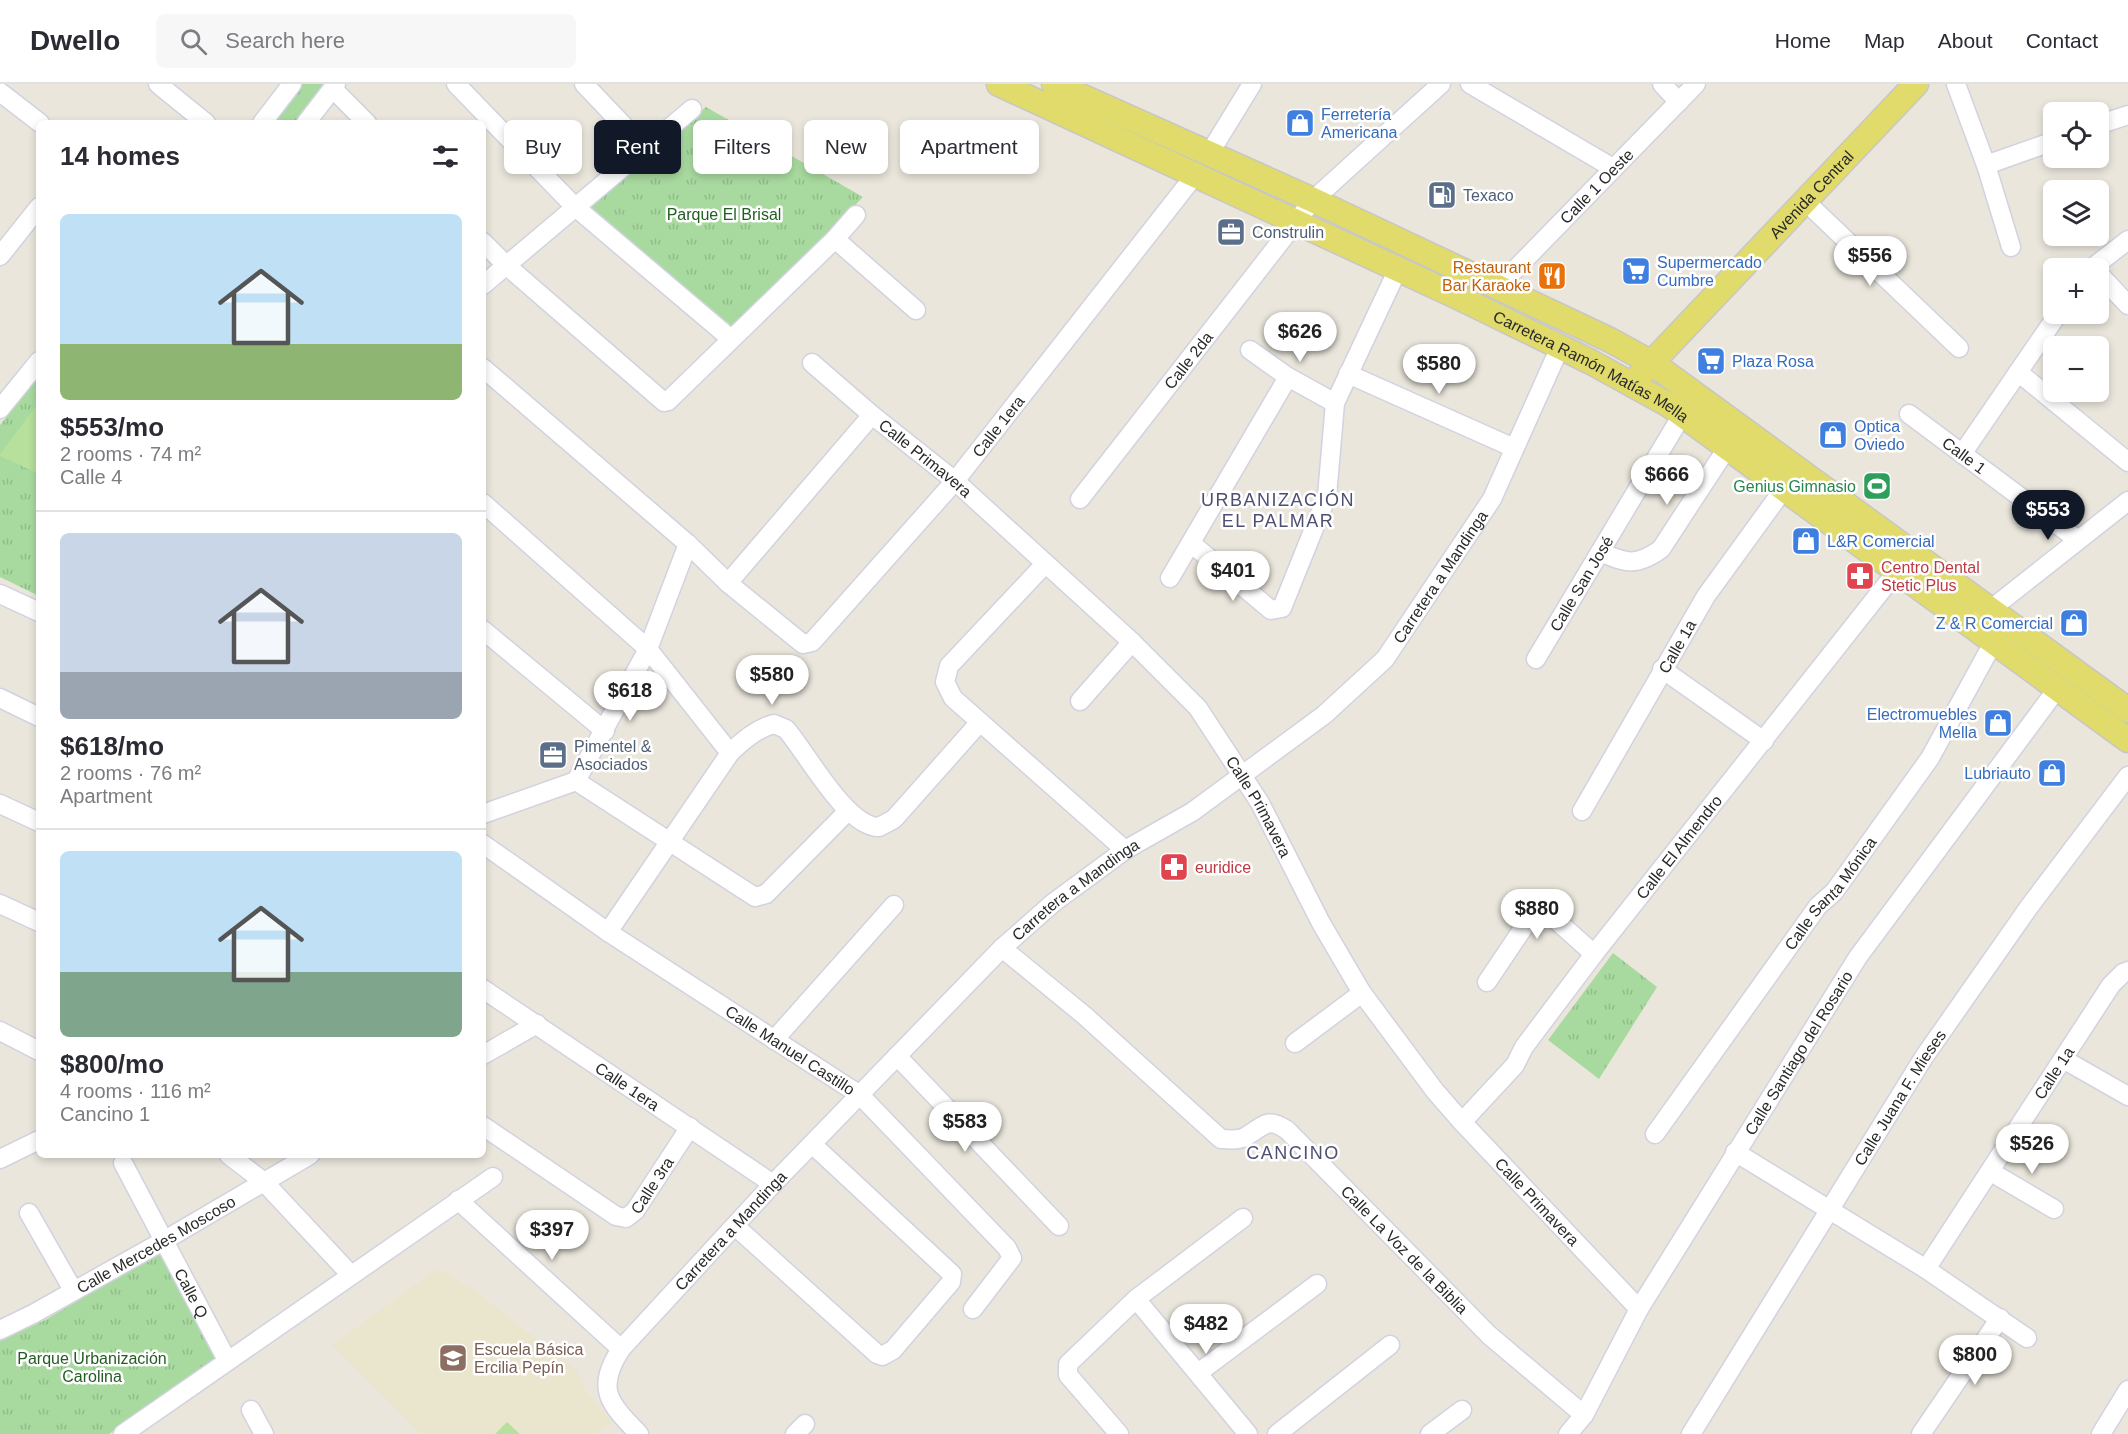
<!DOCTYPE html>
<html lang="en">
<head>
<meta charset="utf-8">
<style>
  :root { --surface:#fff; --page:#f7f7f7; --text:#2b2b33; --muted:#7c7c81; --line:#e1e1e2; --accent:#111827 }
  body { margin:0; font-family:Arial,sans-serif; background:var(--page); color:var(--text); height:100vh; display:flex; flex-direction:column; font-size:22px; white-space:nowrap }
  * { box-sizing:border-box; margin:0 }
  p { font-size:20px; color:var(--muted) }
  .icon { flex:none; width:33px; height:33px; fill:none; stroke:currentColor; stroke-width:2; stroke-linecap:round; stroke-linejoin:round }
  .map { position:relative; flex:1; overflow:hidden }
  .sheet { position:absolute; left:36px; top:36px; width:450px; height:1038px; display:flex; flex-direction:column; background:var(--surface); border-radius:9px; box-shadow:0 3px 9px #0003 }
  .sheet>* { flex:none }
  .guide { position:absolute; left:504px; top:36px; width:570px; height:54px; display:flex; gap:12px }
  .buttons { position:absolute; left:2043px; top:18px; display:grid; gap:12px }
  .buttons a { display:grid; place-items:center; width:66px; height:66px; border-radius:9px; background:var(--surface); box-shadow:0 3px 9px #0003; font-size:30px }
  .price { position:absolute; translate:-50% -51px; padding:0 14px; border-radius:21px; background:#fff; color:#222; font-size:20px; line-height:39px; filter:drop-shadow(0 2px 3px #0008) }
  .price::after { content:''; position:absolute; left:50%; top:36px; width:18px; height:14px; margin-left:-9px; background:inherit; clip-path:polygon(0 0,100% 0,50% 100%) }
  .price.current { background:var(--accent); color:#fff }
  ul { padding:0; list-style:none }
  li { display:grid; align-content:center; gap:12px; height:318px; padding:0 24px }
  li+li { border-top:2px solid var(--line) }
  li span { display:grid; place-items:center; height:186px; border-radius:9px; color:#555 }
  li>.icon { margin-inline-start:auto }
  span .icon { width:108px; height:108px; fill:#fffc; stroke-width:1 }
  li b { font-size:26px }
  h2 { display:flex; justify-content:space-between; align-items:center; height:72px; padding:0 24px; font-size:26px }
  .tag { padding:0 21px; border-radius:9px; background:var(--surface); box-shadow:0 3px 9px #0003; font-size:21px; line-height:54px }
  .tag.current { background:var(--accent); color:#fff }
  header { display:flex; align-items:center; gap:36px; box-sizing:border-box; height:84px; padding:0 30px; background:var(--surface); border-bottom:2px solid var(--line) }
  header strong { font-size:28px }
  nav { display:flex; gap:33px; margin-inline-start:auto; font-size:21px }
  .search { width:420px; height:54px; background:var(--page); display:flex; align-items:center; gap:15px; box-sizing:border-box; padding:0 21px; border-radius:9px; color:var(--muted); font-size:22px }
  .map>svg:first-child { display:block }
  .education { fill:#e9e6cd }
  .park { fill:url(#park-tufts) }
  .pitch { fill:#b6e09b }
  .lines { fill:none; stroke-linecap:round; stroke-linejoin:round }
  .minor-casing { stroke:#d2d2e0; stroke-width:21 }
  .major-casing { stroke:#c7c7c7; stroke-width:27 }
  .minor { stroke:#fff; stroke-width:18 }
  .major { stroke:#e0db6b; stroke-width:24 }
  .labels { text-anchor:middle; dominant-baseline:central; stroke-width:5; stroke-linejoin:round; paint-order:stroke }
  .shop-label { font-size:16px; fill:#366cbe; stroke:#fff; text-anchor:start }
  .street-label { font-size:16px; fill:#292929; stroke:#fff }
  .service-label { font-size:16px; fill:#4e5e75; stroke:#fff; text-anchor:start }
  .park-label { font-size:16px; fill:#235d22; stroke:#fff }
  .food-label { font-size:16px; fill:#c56008; stroke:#fff; text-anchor:end }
  .leisure-label { font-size:16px; fill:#27864d; stroke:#fff; text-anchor:end }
  .health-label { font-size:16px; fill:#be3a42; stroke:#fff; text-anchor:start }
  .education-label { font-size:16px; fill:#785e54; stroke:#fff; text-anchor:start }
  .neighbourhood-label { font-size:18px; letter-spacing:1.5px; fill:#4f4f74; stroke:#fff }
</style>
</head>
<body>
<header>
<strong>Dwello</strong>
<div class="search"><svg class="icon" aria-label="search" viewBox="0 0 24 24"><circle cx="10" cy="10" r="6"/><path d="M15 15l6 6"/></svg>Search here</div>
<nav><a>Home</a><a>Map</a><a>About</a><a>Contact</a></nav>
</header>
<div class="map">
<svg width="2128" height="1350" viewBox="0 0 2128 1350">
  <defs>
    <pattern id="park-tufts" width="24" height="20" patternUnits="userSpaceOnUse" patternTransform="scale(1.5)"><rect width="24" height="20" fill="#a8da9f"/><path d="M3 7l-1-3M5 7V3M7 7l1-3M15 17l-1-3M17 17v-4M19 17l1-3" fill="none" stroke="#91bb89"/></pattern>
  </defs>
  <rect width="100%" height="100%" fill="#eae6dc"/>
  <!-- education -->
  <path class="education" d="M 438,1184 L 477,1208 L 577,1287 L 583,1303 L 612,1338 L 595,1350 L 421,1350 L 332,1261 Z"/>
  <!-- park -->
  <path class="park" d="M 301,0 L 327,0 L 296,39 L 271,39 Z
    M 706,23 L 863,113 L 733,247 L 587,123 Z
    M 39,293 L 39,512 L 0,493 L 0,341 Z
    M 1613,869 L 1657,903 L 1599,995 L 1548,956 Z
    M 161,1167 L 216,1275 L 109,1350 L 0,1350 L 0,1257 L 45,1236 Z"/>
  <!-- pitch -->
  <path class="pitch" d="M 39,318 L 39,390 L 0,372 L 0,370 Z
    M 507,1338 L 520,1350 L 495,1350 Z"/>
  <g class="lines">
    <!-- minor casing -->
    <g class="minor-casing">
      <g id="minor">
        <path d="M 158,0 L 206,39"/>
        <path d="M 456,0 L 574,122 L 731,255"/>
        <path d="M 584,0 L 644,63"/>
        <path d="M 1470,0 L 1613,84"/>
        <path d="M 1662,0 L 1679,18"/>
        <path d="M 1956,0 L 1986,81 L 2011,163"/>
        <path d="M 333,5 L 367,39"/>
        <path d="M 0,8 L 40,39"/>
        <path d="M 262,39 L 292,0"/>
        <path d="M 306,39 L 336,0"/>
        <path d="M 2098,41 L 2128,31"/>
        <path d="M 1209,70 L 1252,0"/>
        <path d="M 1986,81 L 2054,57"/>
        <path d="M 1805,117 L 1959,264"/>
        <path d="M 835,155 L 916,226"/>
        <path d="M 483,158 L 506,181 L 664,318 L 668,317 L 835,155 L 856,131"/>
        <path d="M 0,172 L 39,123"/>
        <path d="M 2092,184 L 2128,156"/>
        <path d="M 2098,189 L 2128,221"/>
        <path d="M 483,201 L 692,25"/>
        <path id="s1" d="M 1498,203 L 1696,0"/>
        <path d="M 1250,266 L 1288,293 L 1335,319"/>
        <path id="s2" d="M 812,279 L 872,331 L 955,397 L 1132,558 L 1198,624 L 1260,719 L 1321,839 L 1362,909 L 1435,1007 L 1462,1038 L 1639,1225"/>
        <path id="s3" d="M 483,284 L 688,460 L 728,499 L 803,560 L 812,558 L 955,397 L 1195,91"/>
        <path d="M 2018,288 L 2128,378"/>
        <path d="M 1348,290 L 1514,364"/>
        <path d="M 0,325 L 39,277"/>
        <path id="s4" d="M 1909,330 L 2078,456"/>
        <path d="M 1962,370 L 2058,230"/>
        <path id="s5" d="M 1080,415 L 1313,116 L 1441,0"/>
        <path d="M 483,419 L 648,565 L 730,669"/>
        <path d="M 1192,460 L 1271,526 L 1282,524 L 1327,412 L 1335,319 L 1398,185"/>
        <path d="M 1600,468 C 1626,479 1636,483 1661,465 L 1727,364"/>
        <path d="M 1045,480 L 949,582 L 945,598 L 953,614 L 1125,766"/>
        <path d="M 1170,494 L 1288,293"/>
        <path d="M 728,499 L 872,331"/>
        <path d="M 0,510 L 39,528"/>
        <path d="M 1981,533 L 2128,417"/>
        <path d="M 483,546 L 605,647"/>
        <path id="s6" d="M 1536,575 L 1682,331"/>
        <path d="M 1662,585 L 1764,657"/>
        <path d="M 0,614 L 39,633"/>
        <path d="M 1080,617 L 1132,558"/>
        <path d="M 576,697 L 755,813 L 766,810 L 848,727"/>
        <path d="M 0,720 L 39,738"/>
        <path id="s7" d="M 1582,727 L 1706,512 L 1783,406"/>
        <path d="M 483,730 L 576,697 L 648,565 L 688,460"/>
        <path id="s8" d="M 483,760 L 608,848 L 860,1011 L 1007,1164 L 1012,1174 L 973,1225"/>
        <path d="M 0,820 L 39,838"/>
        <path d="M 608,848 L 730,669 C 742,657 757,644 774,640 L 786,645 C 807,669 846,743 879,743 L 894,735 L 980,638"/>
        <path id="s9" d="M 1002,864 L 1085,932 L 1221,1055 C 1229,1055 1237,1057 1245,1053 C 1263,1043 1266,1032 1287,1046 L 1489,1251 L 1584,1331"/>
        <path d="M 1487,898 L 1530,834 L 1539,828 L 1547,828 L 1594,870"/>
        <path id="s10" d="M 483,905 L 773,1100"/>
        <path d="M 0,947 L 39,967"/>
        <path d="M 774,956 L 894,821"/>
        <path d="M 1295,959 L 1362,909"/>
        <path d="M 483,971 L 537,940"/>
        <path d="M 897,972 L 1059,1142"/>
        <path d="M 2063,975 L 2128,1012"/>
        <path id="s11" d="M 1462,1038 L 1515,981 L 1524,963 L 1594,870 L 1897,487"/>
        <path id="s12" d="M 483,1042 L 616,1132 L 626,1134 L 635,1127 L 690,1043"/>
        <path id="s13" d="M 1655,1050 L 1818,822 L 1834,808 L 1930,674 L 1993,559"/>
        <path d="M 1735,1068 L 1926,1185 L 2027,1254"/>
        <path d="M 229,1071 L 264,1098 L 351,1191"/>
        <path d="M 0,1075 L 39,1056"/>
        <path id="s14" d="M 123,1079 L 227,1276"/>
        <path d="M 1991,1088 L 2054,1125"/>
        <path d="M 458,1116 L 621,1265"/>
        <path d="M 29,1129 L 73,1206"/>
        <path d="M 735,1142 L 877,1270 L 882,1272 L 893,1266 L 951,1198 L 952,1190 L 812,1060"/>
        <path id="s15" d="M 1926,1185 L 2111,901 L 2123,889 L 2128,887"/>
        <path d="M 1136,1215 L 1248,1350"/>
        <path id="s16" d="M 0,1246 L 33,1230 L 165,1156 L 310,1071"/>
        <path d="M 1198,1289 L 1317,1200"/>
        <path d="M 251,1326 L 264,1350"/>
        <path d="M 123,1350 L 493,1093"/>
        <path id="s17" d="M 639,1350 C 609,1319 595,1305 621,1265 L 773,1100 L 1002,864 L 1053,819 L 1125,766 L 1192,728 L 1324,631 L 1385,575 L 1492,415 L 1560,263"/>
        <path d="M 795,1350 L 805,1340"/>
        <path d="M 1119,1350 L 1068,1291 L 1068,1280 L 1136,1215 L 1243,1134"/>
        <path d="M 1277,1350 L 1390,1261"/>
        <path d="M 1430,1350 L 1462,1326"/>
        <path id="s18" d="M 1568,1350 L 1584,1331 L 1639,1225 L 1858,873 L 2057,605"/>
        <path id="s19" d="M 1691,1350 L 1924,973 L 2029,823 L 2128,692"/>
        <path d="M 1921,1350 L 2000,1234"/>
        <path d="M 2101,1350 L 2128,1306"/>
      </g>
    </g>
    <!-- major casing -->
    <g class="major-casing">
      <g id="major">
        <path id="s20" d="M 999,0 L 1458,213 L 1591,278 L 1669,321 L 2128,656"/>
        <path d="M 1054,0 L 1313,116 L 1610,256 L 1652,279 L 2128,626"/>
        <path id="s21" d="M 1640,291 L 1916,0"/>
      </g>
    </g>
    <!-- minor -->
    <use href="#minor" class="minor"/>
    <!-- major -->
    <use href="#major" class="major"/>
  </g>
  <!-- icons -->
  <defs>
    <g id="shop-square" transform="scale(1.5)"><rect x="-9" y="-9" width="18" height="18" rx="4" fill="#3f7fe0" stroke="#fff"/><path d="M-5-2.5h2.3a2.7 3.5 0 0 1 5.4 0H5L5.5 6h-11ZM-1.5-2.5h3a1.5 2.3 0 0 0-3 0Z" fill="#fff"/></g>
    <g id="fuel-square" transform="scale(1.5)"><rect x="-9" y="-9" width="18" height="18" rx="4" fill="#5c6f8a" stroke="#fff"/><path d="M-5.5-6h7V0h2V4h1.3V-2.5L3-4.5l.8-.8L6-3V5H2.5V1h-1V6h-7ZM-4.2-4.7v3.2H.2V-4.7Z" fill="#fff"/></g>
    <g id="office-square" transform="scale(1.5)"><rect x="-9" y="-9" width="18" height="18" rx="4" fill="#5c6f8a" stroke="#fff"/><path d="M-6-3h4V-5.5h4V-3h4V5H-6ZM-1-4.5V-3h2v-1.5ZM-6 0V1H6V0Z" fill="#fff"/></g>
    <g id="supermarket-square" transform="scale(1.5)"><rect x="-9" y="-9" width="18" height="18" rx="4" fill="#3f7fe0" stroke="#fff"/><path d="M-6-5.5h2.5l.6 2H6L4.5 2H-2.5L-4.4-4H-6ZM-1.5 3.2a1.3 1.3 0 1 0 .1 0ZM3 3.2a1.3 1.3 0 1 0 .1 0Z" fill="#fff"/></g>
    <g id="restaurant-square" transform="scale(1.5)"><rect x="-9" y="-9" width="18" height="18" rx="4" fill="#e8710a" stroke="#fff"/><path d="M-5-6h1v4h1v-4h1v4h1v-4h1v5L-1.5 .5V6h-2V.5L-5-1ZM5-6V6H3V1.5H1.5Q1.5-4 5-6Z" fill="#fff"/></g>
    <g id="stadium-square" transform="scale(1.5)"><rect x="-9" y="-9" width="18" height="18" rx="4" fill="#2e9e5b" stroke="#fff"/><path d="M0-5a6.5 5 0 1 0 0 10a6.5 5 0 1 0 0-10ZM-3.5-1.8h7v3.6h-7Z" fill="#fff"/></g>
    <g id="pharmacy-square" transform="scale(1.5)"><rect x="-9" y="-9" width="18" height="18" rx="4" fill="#e0444e" stroke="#fff"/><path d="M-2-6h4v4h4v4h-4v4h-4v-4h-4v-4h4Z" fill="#fff"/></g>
    <g id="school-square" transform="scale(1.5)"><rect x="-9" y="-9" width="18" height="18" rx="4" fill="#8d6e63" stroke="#fff"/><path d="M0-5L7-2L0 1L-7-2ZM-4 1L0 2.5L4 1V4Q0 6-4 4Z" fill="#fff"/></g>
  </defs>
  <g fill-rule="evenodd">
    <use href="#shop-square" x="1300" y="39"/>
    <use href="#fuel-square" x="1442" y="111"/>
    <use href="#office-square" x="1231" y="148"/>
    <use href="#supermarket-square" x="1636" y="187"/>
    <use href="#restaurant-square" x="1552" y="192"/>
    <use href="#supermarket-square" x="1711" y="277"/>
    <use href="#shop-square" x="1833" y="351"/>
    <use href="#stadium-square" x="1877" y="402"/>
    <use href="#shop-square" x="1806" y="457"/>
    <use href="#pharmacy-square" x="1860" y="492"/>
    <use href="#shop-square" x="2074" y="539"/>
    <use href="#shop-square" x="1998" y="639"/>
    <use href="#office-square" x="553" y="671"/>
    <use href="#shop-square" x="2052" y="689"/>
    <use href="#pharmacy-square" x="1174" y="783"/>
    <use href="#school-square" x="453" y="1274"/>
  </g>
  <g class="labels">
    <!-- shop labels -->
    <g class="shop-label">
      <text x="1321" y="30">Ferretería<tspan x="1321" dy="18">Americana</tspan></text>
      <text x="1657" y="178">Supermercado<tspan x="1657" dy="18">Cumbre</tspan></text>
      <text x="1732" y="277">Plaza Rosa</text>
      <text x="1854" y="342">Optica<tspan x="1854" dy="18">Oviedo</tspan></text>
      <text x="1827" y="457">L&amp;R Comercial</text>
      <text x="2053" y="539" text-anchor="end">Z &amp; R Comercial</text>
      <text x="1977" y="630" text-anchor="end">Electromuebles<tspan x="1977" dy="18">Mella</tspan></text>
      <text x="2031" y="689" text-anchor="end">Lubriauto</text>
    </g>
    <!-- street labels -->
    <g class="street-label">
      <text stroke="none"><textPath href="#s1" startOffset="141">Calle 1 Oeste</textPath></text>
      <text stroke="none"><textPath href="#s21" startOffset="249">Avenida Central</textPath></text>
      <text stroke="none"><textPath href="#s5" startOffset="176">Calle 2da</textPath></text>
      <text stroke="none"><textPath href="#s20" startOffset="656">Carretera Ramón Matías Mella</textPath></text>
      <text stroke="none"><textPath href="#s3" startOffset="717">Calle 1era</textPath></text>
      <text stroke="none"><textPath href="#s4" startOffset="69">Calle 1</textPath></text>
      <text stroke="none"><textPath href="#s2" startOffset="148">Calle Primavera</textPath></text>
      <text stroke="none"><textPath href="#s17" startOffset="1232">Carretera a Mandinga</textPath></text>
      <text stroke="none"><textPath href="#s6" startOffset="88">Calle San José</textPath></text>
      <text stroke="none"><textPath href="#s7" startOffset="190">Calle 1a</textPath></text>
      <text stroke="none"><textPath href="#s2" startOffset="634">Calle Primavera</textPath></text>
      <text stroke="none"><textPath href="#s11" startOffset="351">Calle El Almendro</textPath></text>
      <text stroke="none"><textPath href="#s17" startOffset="746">Carretera a Mandinga</textPath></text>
      <text stroke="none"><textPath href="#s13" startOffset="298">Calle Santa Mónica</textPath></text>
      <text stroke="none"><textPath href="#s8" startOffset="370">Calle Manuel Castillo</textPath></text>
      <text stroke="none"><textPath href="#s18" startOffset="446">Calle Santiago del Rosario</textPath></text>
      <text stroke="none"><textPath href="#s15" startOffset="234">Calle 1a</textPath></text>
      <text stroke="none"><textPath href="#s10" startOffset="174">Calle 1era</textPath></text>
      <text stroke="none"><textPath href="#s19" startOffset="396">Calle Juana F. Mieses</textPath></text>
      <text stroke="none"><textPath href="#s12" startOffset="213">Calle 3ra</textPath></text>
      <text stroke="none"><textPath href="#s2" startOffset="1120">Calle Primavera</textPath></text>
      <text stroke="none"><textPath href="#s17" startOffset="260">Carretera a Mandinga</textPath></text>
      <text stroke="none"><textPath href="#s16" startOffset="178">Calle Mercedes Moscoso</textPath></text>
      <text stroke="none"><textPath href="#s9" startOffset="530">Calle La Voz de la Biblia</textPath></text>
      <text stroke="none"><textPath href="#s14" startOffset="147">Calle Q</textPath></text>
    </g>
    <!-- service labels -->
    <g class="service-label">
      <text x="1463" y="111">Texaco</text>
      <text x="1252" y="148">Construlin</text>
      <text x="574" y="662">Pimentel &amp;<tspan x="574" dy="18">Asociados</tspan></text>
    </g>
    <!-- park labels -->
    <g class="park-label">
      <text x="724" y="130">Parque El Brisal</text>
      <text x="92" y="1274">Parque Urbanización<tspan x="92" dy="18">Carolina</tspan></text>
    </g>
    <!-- food labels -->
    <g class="food-label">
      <text x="1531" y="183">Restaurant<tspan x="1531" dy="18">Bar Karaoke</tspan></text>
    </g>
    <!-- leisure labels -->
    <g class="leisure-label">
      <text x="1856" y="402">Genius Gimnasio</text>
    </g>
    <!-- health labels -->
    <g class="health-label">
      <text x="1881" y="483">Centro Dental<tspan x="1881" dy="18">Stetic Plus</tspan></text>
      <text x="1195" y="783">euridice</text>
    </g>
    <!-- education labels -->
    <g class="education-label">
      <text x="474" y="1265">Escuela Básica<tspan x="474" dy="18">Ercilia Pepín</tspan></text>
    </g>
    <!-- neighbourhood labels -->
    <g class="neighbourhood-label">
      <text x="1278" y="416">URBANIZACIÓN<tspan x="1278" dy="21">EL PALMAR</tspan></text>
      <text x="1293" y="1069">CANCINO</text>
    </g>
  </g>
</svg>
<div class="buttons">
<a><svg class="icon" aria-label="locate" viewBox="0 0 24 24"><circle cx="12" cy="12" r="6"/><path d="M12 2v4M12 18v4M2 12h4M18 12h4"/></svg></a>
<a><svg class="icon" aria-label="layers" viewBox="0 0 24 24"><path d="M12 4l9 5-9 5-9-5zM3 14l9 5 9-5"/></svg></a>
<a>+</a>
<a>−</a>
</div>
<b class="price" style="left:1870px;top:203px">$556</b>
<b class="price" style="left:1300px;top:279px">$626</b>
<b class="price" style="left:1439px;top:311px">$580</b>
<b class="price" style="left:1667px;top:422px">$666</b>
<b class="price current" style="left:2048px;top:457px">$553</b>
<b class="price" style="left:1233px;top:518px">$401</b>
<b class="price" style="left:772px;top:622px">$580</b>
<b class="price" style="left:630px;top:638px">$618</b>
<b class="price" style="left:1537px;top:856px">$880</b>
<b class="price" style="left:965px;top:1069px">$583</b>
<b class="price" style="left:2032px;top:1091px">$526</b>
<b class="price" style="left:552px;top:1177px">$397</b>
<b class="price" style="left:1206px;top:1271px">$482</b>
<b class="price" style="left:1975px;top:1302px">$800</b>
<div class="guide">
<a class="tag">Buy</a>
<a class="tag current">Rent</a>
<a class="tag">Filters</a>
<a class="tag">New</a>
<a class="tag">Apartment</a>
</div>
<section class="sheet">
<h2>14 homes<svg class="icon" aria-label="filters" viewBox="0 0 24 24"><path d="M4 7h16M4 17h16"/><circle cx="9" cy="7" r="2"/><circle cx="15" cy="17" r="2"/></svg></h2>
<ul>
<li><span style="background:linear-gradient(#bfe0f5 70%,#8fb573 0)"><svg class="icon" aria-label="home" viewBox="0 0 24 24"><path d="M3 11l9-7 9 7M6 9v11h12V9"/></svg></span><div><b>$553/mo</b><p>2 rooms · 74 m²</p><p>Calle 4</p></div></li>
<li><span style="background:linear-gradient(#c9d6e8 75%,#9aa5b1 0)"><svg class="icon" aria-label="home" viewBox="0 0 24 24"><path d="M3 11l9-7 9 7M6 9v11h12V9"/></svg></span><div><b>$618/mo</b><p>2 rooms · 76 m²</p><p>Apartment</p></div></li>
<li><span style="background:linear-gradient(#bfe0f5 65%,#7fa58c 0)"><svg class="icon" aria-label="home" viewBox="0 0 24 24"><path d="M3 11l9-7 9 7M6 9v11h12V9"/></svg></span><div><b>$800/mo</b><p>4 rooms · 116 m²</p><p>Cancino 1</p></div></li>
</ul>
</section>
</div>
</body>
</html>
